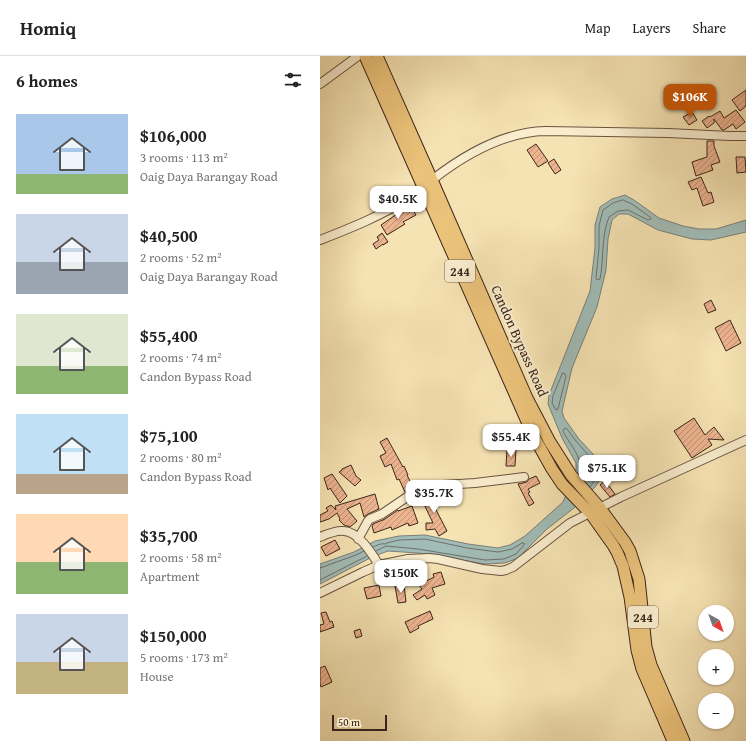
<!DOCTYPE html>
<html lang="en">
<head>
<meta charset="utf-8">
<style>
  :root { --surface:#fff; --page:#f6f6f6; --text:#222; --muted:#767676; --line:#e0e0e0; --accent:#b45309 }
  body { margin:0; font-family:"Gentium Book Plus",serif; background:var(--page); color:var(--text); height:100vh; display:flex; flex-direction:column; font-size:15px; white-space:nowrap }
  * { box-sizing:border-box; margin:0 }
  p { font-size:13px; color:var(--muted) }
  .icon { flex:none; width:22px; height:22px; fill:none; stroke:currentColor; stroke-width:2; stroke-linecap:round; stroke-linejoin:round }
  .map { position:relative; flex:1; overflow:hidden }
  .drawer { display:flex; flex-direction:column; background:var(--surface); width:320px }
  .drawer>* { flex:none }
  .needle { width:26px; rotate:140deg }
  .buttons { position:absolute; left:378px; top:549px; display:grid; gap:8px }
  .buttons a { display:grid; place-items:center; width:36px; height:36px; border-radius:50%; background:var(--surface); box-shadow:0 1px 3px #0004; font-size:20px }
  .scale { position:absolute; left:12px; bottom:10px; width:55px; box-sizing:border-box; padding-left:4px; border:2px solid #3c251b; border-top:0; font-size:11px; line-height:14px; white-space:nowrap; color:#3c251b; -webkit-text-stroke:3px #f9edce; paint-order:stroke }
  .price { position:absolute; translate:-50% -34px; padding:0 9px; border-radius:8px; background:#fff; color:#222; font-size:13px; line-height:26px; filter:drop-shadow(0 1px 2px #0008) }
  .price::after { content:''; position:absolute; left:50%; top:24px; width:12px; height:9px; margin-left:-6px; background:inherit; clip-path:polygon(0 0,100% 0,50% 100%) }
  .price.active { background:var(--accent); color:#fff }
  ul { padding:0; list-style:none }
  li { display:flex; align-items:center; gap:12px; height:100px; padding:0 16px }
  li span { display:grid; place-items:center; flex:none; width:112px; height:80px; border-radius:0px; color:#555 }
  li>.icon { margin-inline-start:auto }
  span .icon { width:48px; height:48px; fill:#fffc; stroke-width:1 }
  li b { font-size:17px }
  h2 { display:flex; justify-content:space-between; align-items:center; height:48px; padding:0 16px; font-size:17px }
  header { display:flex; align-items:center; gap:24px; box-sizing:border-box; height:56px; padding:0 20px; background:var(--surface); border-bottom:1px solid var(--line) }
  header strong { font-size:19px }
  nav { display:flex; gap:22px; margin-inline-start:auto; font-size:14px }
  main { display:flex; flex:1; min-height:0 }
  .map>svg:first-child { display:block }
  .water { fill:#a1bcb7; stroke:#798079 }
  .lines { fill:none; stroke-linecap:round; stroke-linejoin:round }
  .shore { stroke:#6e7069; stroke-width:1 }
  .building { fill:url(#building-hatch); stroke:#3c251b }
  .minor-casing { stroke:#6a5441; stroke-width:10 }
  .highway-casing { stroke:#3c251b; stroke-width:13 }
  .minor { stroke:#f9edce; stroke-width:8 }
  .highway { stroke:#ebc27a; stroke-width:11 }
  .labels { text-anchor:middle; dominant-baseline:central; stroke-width:4; stroke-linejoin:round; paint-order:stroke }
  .shield { fill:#f9edce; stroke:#756151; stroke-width:1 }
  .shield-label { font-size:13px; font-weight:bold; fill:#3c251b }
  .street-label { font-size:14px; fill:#3c251b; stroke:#f9edce }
</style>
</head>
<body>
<header>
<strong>Homiq</strong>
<nav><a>Map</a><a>Layers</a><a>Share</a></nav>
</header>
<main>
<section class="drawer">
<h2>6 homes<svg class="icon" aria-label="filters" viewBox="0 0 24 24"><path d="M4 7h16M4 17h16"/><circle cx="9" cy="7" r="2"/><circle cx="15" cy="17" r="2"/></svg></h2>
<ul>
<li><span style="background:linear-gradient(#a9c7e8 75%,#8fb573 0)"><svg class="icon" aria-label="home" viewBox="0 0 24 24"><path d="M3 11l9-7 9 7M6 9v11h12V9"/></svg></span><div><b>$106,000</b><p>3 rooms · 113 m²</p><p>Oaig Daya Barangay Road</p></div></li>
<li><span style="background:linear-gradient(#c9d6e8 60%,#9aa5b1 0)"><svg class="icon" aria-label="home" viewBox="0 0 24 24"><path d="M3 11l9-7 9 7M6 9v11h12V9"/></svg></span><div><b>$40,500</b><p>2 rooms · 52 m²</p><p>Oaig Daya Barangay Road</p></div></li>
<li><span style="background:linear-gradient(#dfe7d0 65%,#8fb573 0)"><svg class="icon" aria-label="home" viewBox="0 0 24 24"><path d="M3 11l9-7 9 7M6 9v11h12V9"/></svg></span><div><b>$55,400</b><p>2 rooms · 74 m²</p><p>Candon Bypass Road</p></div></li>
<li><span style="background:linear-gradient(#bfe0f5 75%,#b9a48a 0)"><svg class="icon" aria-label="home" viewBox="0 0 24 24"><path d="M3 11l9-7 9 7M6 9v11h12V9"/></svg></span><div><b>$75,100</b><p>2 rooms · 80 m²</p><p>Candon Bypass Road</p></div></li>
<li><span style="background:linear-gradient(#ffd9b3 60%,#8fb573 0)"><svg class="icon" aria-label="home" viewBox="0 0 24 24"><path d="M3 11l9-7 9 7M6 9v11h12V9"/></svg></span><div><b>$35,700</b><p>2 rooms · 58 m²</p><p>Apartment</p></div></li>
<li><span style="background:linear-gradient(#c9d6e8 60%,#c2b280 0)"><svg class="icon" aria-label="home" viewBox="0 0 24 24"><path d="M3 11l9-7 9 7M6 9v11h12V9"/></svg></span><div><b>$150,000</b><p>5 rooms · 173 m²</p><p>House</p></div></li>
</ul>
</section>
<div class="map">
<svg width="426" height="685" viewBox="0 0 426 685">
  <defs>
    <pattern id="building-hatch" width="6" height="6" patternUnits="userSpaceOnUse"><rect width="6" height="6" fill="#edb490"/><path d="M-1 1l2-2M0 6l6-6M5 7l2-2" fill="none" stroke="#c19275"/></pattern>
  </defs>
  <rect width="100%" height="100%" fill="#f6e3b3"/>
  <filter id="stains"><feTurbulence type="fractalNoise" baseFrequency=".005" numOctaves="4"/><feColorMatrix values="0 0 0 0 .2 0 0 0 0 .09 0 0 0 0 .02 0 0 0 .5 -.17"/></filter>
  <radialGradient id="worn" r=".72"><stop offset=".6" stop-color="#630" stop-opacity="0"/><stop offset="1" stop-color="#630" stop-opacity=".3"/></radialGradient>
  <!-- water -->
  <path class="water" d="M 305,139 L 314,144 L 339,162 L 363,170 L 379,173 L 396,173 L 426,164 L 426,176 L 391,184 L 372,183 L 338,174 L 308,158 L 299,158 L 292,164 L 288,183 L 286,214 L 277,251 L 252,312 L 242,355 L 244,362 L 259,383 L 273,398 L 280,418 L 279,425 L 275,431 L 254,452 L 227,473 L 198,502 L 185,507 L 165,508 L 98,497 L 68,495 L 52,501 L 0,528 L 0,508 L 34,496 L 55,485 L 79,480 L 105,479 L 148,488 L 178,492 L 190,489 L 205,480 L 243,446 L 256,414 L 256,407 L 242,382 L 228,348 L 229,339 L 270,235 L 275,192 L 275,169 L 280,151 L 292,143 Z"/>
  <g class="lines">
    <!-- shore -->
    <path class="shore" d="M 303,144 L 312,148 L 330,161 L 331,163 L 328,164 L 308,154 L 298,155 L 289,161 C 281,181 284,203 280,223 L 277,224 L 276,222 L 279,192 L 279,170 L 283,154 L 293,147 Z
      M 243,317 L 245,318 L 246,320 L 238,353 L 236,354 L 232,347 L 233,340 Z
      M 259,418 C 265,403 249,388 243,375 L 245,372 L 247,373 L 256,385 L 270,401 L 276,418 L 275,424 L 270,431
      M 53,491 C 57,489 62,487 66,488 L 67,487 L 79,484 L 105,483 L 147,492 L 178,496 L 192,493 L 202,487 L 204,487 L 204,489 L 196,498 L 184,503 L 165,504 L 98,493 L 66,490 L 56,495
      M 0,512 L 36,499 L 44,495
      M 0,524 L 47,500"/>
  </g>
  <!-- building -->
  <path class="building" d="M 426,34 L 426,50 L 420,55 L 412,44 Z
    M 416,54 L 425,66 L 416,73 L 413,68 L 404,74 L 402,74 L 394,63 L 394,67 L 387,72 L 382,65 L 389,60 L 390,61 L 400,55 L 404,62 Z
    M 372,56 L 377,64 L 369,69 L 363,61 Z
    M 387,85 L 394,85 L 394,90 L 400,106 L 391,109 L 393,114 L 376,120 L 372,106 L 387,101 Z
    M 216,88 L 228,105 L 218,111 L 207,94 Z
    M 416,101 L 425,101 L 426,116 L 417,117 Z
    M 234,103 L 241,114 L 235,118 L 228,107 Z
    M 381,121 L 388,137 L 391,136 L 394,146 L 383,150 L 377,132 L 372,134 L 368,126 Z
    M 90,149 L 96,159 L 83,166 L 85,168 L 67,179 L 61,169 L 77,158 L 76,157 Z
    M 62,177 L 68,186 L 63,189 L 63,188 L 56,193 L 53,188 L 59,184 L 57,181 Z
    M 391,244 L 396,254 L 388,257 L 384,248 Z
    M 410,264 L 421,287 L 406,295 L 395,272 Z
    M 374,362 L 385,379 L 394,371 L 404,384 L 388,383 L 392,389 L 372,402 L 354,375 Z
    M 67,382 L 83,411 L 84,410 L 88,419 L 87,419 L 93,431 L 85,436 L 79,423 L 77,424 L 71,408 L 65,411 L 60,400 L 66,397 L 60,386 Z
    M 187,393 L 196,393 L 195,410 L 186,410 Z
    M 31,409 L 36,420 L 41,424 L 35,430 L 19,416 L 22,414 L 22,413 Z
    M 12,418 L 27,440 L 20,447 L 10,432 L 8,434 L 4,422 Z
    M 216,420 L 220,427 L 208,433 L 210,436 L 208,437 L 214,447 L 209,450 L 198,428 L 207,426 L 209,423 Z
    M 285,425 L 295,438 L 290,441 L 280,429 Z
    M 55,438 L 59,453 L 48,458 L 44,461 L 40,447 L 27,453 L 37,465 L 30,471 L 24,469 L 19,464 L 20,463 L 17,457 L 9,463 L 0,466 L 0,459 L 8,455 L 6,452 L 11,449 L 16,454 L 15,450 Z
    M 109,438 L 110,442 L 125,442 L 125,448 L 113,448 L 127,475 L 119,480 L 115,473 L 106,474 L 106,467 L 113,467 L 101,442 Z
    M 92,450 L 98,467 L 89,470 L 88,467 L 72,474 L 71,471 L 54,477 L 52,470 L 53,468 L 65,463 L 78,454 L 78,455 Z
    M 15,484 L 20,493 L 6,500 L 1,491 Z
    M 121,516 L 125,528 L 112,532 L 115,539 L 107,543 L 105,539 L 97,544 L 93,539 L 102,533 L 99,529 L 114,521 L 113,518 Z
    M 59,529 L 61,540 L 47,543 L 44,532 Z
    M 84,529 L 86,546 L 78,547 L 75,530 Z
    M 110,555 L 113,563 L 98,570 L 99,572 L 90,577 L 85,566 Z
    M 6,556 L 10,566 L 12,565 L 14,571 L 0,576 L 0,569 L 4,568 L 1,557 Z
    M 40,573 L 42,580 L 36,582 L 34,575 Z
    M 5,610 L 12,626 L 1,631 L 0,628 L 0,612 Z"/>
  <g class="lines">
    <!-- minor casing -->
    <g class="minor-casing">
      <path id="minor" d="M 0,28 L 38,0
        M 0,184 C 31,172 63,159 91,141 C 99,136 105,129 112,124 C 144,99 185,76 225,75 L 348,77 L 410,80 L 426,80
        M 0,481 C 7,478 16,474 24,475 C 39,476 52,498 59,509
        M 38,483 L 48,465 L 50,463 L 62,458 L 87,441 L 107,430 L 155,427 L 204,421
        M 0,537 L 43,516 L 59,509 L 88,503 L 109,502 L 118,503 L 162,513 L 181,515 L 186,514 L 193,511 L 250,467 L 301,441 L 426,384"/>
    </g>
    <!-- highway casing -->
    <g class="highway-casing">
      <path id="highway" d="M 45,0 L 198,345 L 213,379 L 232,413 L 242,428 L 271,458 L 293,489 L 297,496 L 303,510 L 310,541 L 317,594 L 322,613 L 353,685
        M 57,0 L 112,124 L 207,342 L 230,386 L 251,419 L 280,452 L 305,486 L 310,495 L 319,523 L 326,591 L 331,609 L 364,685"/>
    </g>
    <!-- minor -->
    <use href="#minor" class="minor"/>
    <!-- highway -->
    <use href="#highway" class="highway"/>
  </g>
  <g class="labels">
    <!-- shield labels -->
    <g class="shield">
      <rect x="125" y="204" width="30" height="22" rx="3"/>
      <rect x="308" y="550" width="30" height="22" rx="3"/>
    </g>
    <g class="shield-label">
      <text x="140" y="215">244</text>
      <text x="323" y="561">244</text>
    </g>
    <!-- street labels -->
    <g class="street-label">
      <text transform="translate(200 285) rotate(66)">Candon Bypass Road</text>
    </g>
  </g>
  <rect width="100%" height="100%" filter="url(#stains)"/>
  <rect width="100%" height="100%" fill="url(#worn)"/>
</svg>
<div class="buttons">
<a><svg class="needle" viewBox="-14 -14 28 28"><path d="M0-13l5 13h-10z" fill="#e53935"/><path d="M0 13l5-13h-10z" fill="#767676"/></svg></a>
<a>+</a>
<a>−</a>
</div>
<div class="scale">50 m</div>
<b class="price active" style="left:370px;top:62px">$106K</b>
<b class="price" style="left:78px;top:164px">$40.5K</b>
<b class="price" style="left:191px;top:402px">$55.4K</b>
<b class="price" style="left:287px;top:433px">$75.1K</b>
<b class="price" style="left:114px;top:458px">$35.7K</b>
<b class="price" style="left:81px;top:538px">$150K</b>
</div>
</main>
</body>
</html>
